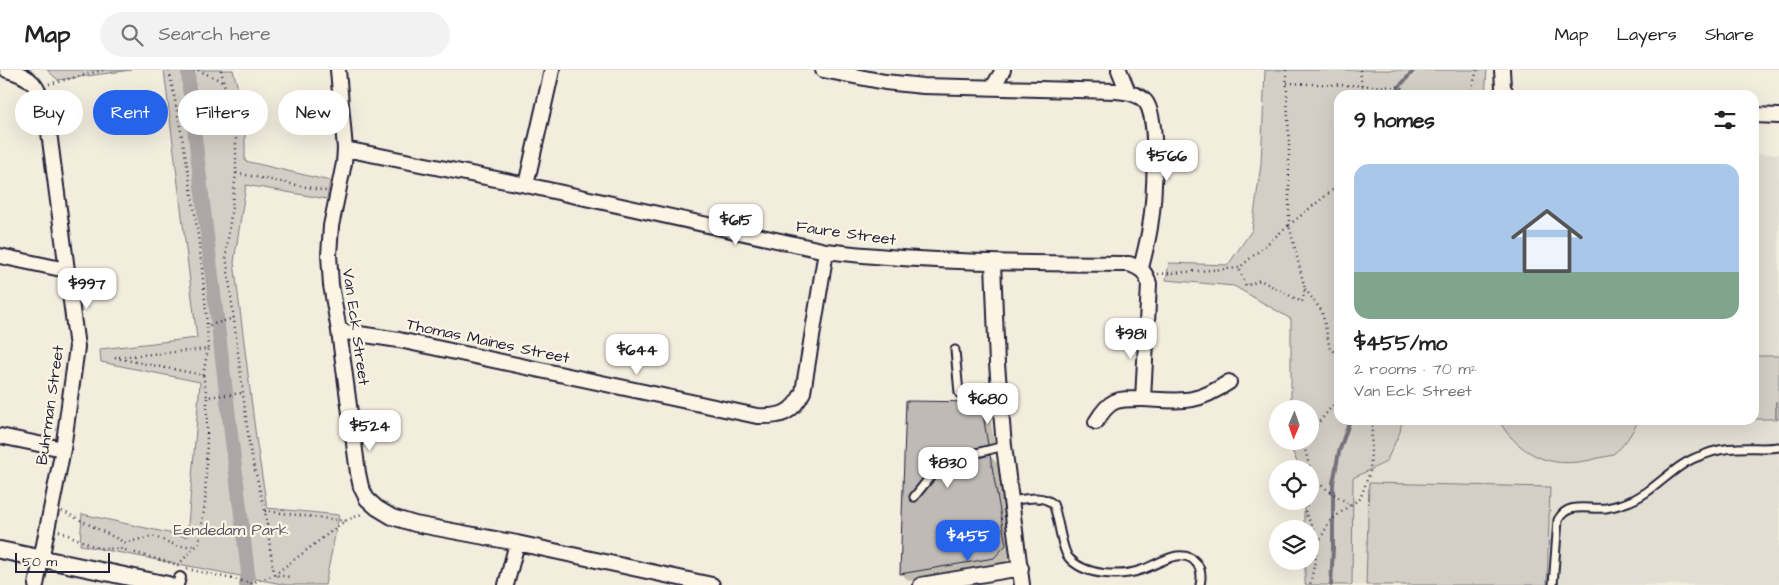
<!DOCTYPE html>
<html lang="en">
<head>
<meta charset="utf-8">
<style>
  :root { --surface:#fff; --page:#f2f2f2; --text:#222; --muted:#767676; --line:#e0e0e0; --accent:#2563eb }
  body { margin:0; font-family:"Architects Daughter",sans-serif; background:var(--page); color:var(--text); height:100vh; display:flex; flex-direction:column; font-size:19px; white-space:nowrap }
  * { box-sizing:border-box; margin:0 }
  p { font-size:16px; color:var(--muted) }
  .icon { flex:none; width:28px; height:28px; fill:none; stroke:currentColor; stroke-width:2; stroke-linecap:round; stroke-linejoin:round }
  .map { position:relative; flex:1; overflow:hidden }
  .sheet { position:absolute; left:1334px; top:20px; width:425px; height:335px; display:flex; flex-direction:column; background:var(--surface); border-radius:15px; box-shadow:0 5px 20px #0002 }
  .sheet>* { flex:none }
  .banner { position:absolute; left:15px; top:20px; width:475px; height:45px; display:flex; gap:10px }
  .needle { width:32px; rotate:182deg }
  .controls { position:absolute; left:1269px; top:330px; display:grid; gap:10px }
  .controls a { display:grid; place-items:center; width:50px; height:50px; border-radius:50%; background:var(--surface); box-shadow:0 5px 20px #0002; font-size:25px }
  .scale { position:absolute; left:15px; bottom:12px; width:95px; box-sizing:border-box; padding-left:5px; border:2px solid #22223b; border-top:0; font-size:14px; line-height:18px; white-space:nowrap; color:#22223b; -webkit-text-stroke:4px #fcf5e5; paint-order:stroke }
  .price { position:absolute; translate:-50% -42px; padding:0 11px; border-radius:10px; background:#fff; color:#222; font-size:16px; line-height:32px; filter:drop-shadow(0 1px 2px #0008) }
  .price::after { content:''; position:absolute; left:50%; top:30px; width:15px; height:11px; margin-left:-8px; background:inherit; clip-path:polygon(0 0,100% 0,50% 100%) }
  .price.selected { background:var(--accent); color:#fff }
  ul { padding:0; list-style:none }
  li { display:grid; align-content:center; gap:10px; height:265px; padding:0 20px }
  li+li { border-top:1px solid var(--line) }
  li span { display:grid; place-items:center; height:155px; border-radius:15px; color:#555 }
  li>.icon { margin-inline-start:auto }
  span .icon { width:90px; height:90px; fill:#fffc; stroke-width:1 }
  li b { font-size:21px }
  h2 { display:flex; justify-content:space-between; align-items:center; height:60px; padding:0 20px; font-size:21px }
  .chip { padding:0 18px; border-radius:22px; background:var(--surface); box-shadow:0 5px 20px #0002; font-size:18px; line-height:45px }
  .chip.selected { background:var(--accent); color:#fff }
  header { display:flex; align-items:center; gap:30px; box-sizing:border-box; height:70px; padding:0 25px; background:var(--surface); border-bottom:1px solid var(--line) }
  header strong { font-size:24px }
  nav { display:flex; gap:28px; margin-inline-start:auto; font-size:18px }
  .search { width:350px; height:45px; background:var(--page); display:flex; align-items:center; gap:12px; box-sizing:border-box; padding:0 18px; border-radius:28px; color:var(--muted); font-size:19px }
  .map>svg:first-child { display:block }
  .built { fill:#e3ded2 }
  .green { fill:#d4cfc6; stroke:#7b7880 }
  .shadow { fill:#0003 }
  .lines { fill:none; stroke-linecap:round; stroke-linejoin:round }
  .stream { stroke:#75727b; stroke-width:4 }
  .canal { stroke:#aca7a6; stroke-width:14 }
  .building { fill:#bfbab6; stroke:#22223b }
  .service-casing { stroke:#22223b; stroke-width:11 }
  .pedestrian-casing { stroke:#22223b; stroke-width:14 }
  .minor-casing { stroke:#22223b; stroke-width:18 }
  .tertiary-casing { stroke:#22223b; stroke-width:20 }
  .path { stroke:#22223b; stroke-width:2.5; stroke-dasharray:1 4; stroke-linecap:butt }
  .service { stroke:#fcf5e5; stroke-width:7 }
  .pedestrian { stroke:#fcf5e5; stroke-width:10 }
  .minor { stroke:#fcf5e5; stroke-width:14 }
  .tertiary { stroke:#fcf5e5; stroke-width:16 }
  .labels { text-anchor:middle; dominant-baseline:central; stroke-width:4.5; stroke-linejoin:round; paint-order:stroke }
  .street-label { font-size:16px; fill:#22223b; stroke:#fcf5e5 }
  .park-label { font-size:16px; fill:#575665; stroke:#fcf5e5 }
</style>
</head>
<body>
<header>
<strong>Map</strong>
<div class="search"><svg class="icon" aria-label="search" viewBox="0 0 24 24"><circle cx="10" cy="10" r="6"/><path d="M15 15l6 6"/></svg>Search here</div>
<nav><a>Map</a><a>Layers</a><a>Share</a></nav>
</header>
<div class="map">
<svg width="1779" height="515" viewBox="0 0 1779 515">
  <rect width="100%" height="100%" fill="#f3edde"/>
  <filter id="ink" filterUnits="userSpaceOnUse"><feTurbulence type="fractalNoise" baseFrequency=".02" numOctaves="2"/><feDisplacementMap in="SourceGraphic" scale="10" xChannelSelector="R" yChannelSelector="G"/><feConvolveMatrix kernelMatrix="1 2 1 2 8 2 1 2 1" color-interpolation-filters="sRGB"/></filter>
  <g filter="url(#ink)">
    <!-- built -->
    <path class="built" d="M 1754,84 L 1779,84 L 1779,515 L 1352,515 L 1353,408 L 1386,392 L 1400,362 L 1402,350 L 1754,350 Z"/>
    <!-- green -->
    <path class="green" d="M 47,0 L 131,0 L 58,10 Z
      M 164,0 L 233,0 L 245,44 L 245,91 L 330,111 L 327,129 L 246,115 L 234,192 L 256,368 L 267,438 L 339,445 L 325,515 L 287,515 L 80,475 L 82,444 L 187,467 L 200,312 L 101,292 L 100,279 L 197,268 Z
      M 1265,0 L 1487,0 L 1485,25 L 1339,25 L 1339,350 L 1402,350 L 1400,362 L 1386,392 L 1353,408 L 1352,515 L 1305,515 L 1305,491 L 1310,491 L 1310,459 L 1304,459 L 1304,431 L 1310,431 L 1310,399 L 1300,399 L 1291,378 L 1291,371 L 1310,371 L 1310,339 L 1291,339 L 1291,249 L 1234,216 L 1166,210 L 1169,193 L 1228,195 L 1252,160 L 1261,94 Z
      M 1754,286 L 1779,286 L 1779,349 L 1776,349 L 1776,331 L 1776,349 L 1754,349 Z
      M 1499,350 L 1639,350 C 1632,362 1625,376 1613,384 C 1609,387 1600,387 1595,389 C 1566,396 1541,394 1518,374 C 1511,368 1503,359 1499,350 Z
      M 1369,413 L 1550,417 L 1547,515 L 1366,515 Z"/>
    <!-- shadow -->
    <path class="shadow" d="M 907,333 L 980,334 L 989,342 L 996,382 L 988,384 L 998,394 L 1013,483 L 1002,496 L 909,511 L 901,503 Z"/>
    <g class="lines">
      <!-- stream -->
      <path class="stream" d="M 1399,25 L 1399,17 L 1414,0
        M 1331,515 L 1333,478 L 1333,413 L 1339,382 L 1350,350"/>
      <!-- canal -->
      <path class="canal" d="M 188,0 L 189,17 L 248,503 L 246,515"/>
    </g>
    <!-- building -->
    <path class="building" d="M 906,331 L 981,332 L 988,375 L 955,383 L 931,397 L 909,427 L 911,431 L 916,432 L 938,406 L 959,393 L 990,385 L 1006,475 L 994,488 L 900,504 Z"/>
    <g class="lines">
      <!-- service casing -->
      <g class="service-casing">
        <path id="service" d="M 955,280 L 959,323 L 965,326 L 1000,327
          M 914,427 L 934,402 L 957,388 L 1004,376
          M 1011,431 C 1025,429 1042,424 1053,434 C 1059,447 1061,479 1069,488 C 1085,506 1120,507 1141,500 C 1153,496 1165,488 1177,486 C 1195,484 1204,498 1200,515
          M 1553,515 L 1558,450 C 1568,431 1588,440 1606,438 C 1612,437 1619,435 1625,433 C 1656,423 1672,394 1703,385 C 1713,381 1726,378 1737,378 C 1751,377 1765,379 1779,377"/>
      </g>
      <!-- pedestrian casing -->
      <g class="pedestrian-casing">
        <path id="pedestrian" d="M 178,515 L 180,508"/>
      </g>
      <!-- minor casing -->
      <g class="minor-casing">
        <path id="minor" d="M 7,0 C 33,7 36,14 46,39 L 77,277 L 63,379 L 36,515
          M 338,0 L 345,79 L 344,93 L 331,156 L 329,185 L 331,215 L 339,261 L 358,403 L 361,417 L 367,429 L 377,438 L 392,447 L 415,454 L 517,473 L 712,515
          M 823,0 L 885,12 L 923,16 L 1116,21 C 1126,22 1137,23 1145,31 C 1160,48 1154,133 1150,157 C 1148,171 1144,185 1141,198
          M 1119,0 L 1128,22
          M 1502,0 L 1503,17 L 1507,25
          M 993,17 L 1003,0
          M 1754,45 L 1779,46
          M 345,79 L 526,115 L 826,181 C 926,193 1028,193 1129,194 C 1141,198 1146,202 1149,214 L 1143,329 C 1117,329 1110,328 1096,352
          M 526,115 L 552,0
          M 0,186 L 66,200
          M 993,193 L 997,294 L 1004,376 L 1022,515
          M 339,261 L 399,270 L 757,346 C 781,347 792,344 803,322 L 826,181
          M 1143,329 C 1182,331 1195,335 1229,312
          M 0,366 L 63,379
          M 506,515 L 517,473
          M 921,515 L 1021,498"/>
      </g>
      <!-- tertiary casing -->
      <g class="tertiary-casing">
        <path id="tertiary" d="M 0,480 L 168,515"/>
      </g>
      <!-- path -->
      <path class="path" d="M 168,0 L 198,0 L 224,12
        M 221,0 L 236,66 L 236,103 L 326,121
        M 1286,0 L 1289,72 L 1289,155 L 1339,115
        M 1360,0 L 1363,25
        M 169,1 C 187,87 201,169 207,256
        M 1287,13 L 1399,17 L 1417,25
        M 49,14 L 103,0
        M 1470,25 L 1477,0
        M 236,103 L 226,185 L 250,380 L 265,441 L 274,505 L 291,507
        M 1158,204 L 1239,198 L 1289,155 L 1305,219 L 1302,232 L 1260,210 L 1246,216 L 1239,198
        M 1305,219 L 1322,241 L 1330,279 L 1339,284
        M 119,287 L 208,279 L 207,256 L 234,248
        M 115,288 L 203,305 L 207,327 L 243,323
        M 203,305 L 208,279
        M 1310,363 L 1339,328
        M 1303,371 L 1310,399
        M 1310,401 L 1312,409 L 1350,435 L 1360,429 L 1370,402 L 1372,358 L 1375,350
        M 1310,418 L 1312,410
        M 1307,431 L 1305,443 L 1315,460 L 1316,486 L 1310,515
        M 62,441 L 126,473 L 152,466 L 178,476 L 195,476
        M 265,441 L 345,451
        M 59,461 L 98,478 L 122,479 L 178,495 L 178,497
        M 1316,478 L 1329,452 L 1350,435
        M 178,495 L 199,473 L 205,433 L 207,366 L 207,327
        M 187,499 L 251,513 L 274,505 L 345,451 L 364,443"/>
      <!-- service -->
      <use href="#service" class="service"/>
      <!-- pedestrian -->
      <use href="#pedestrian" class="pedestrian"/>
      <!-- minor -->
      <use href="#minor" class="minor"/>
      <!-- tertiary -->
      <use href="#tertiary" class="tertiary"/>
    </g>
  </g>
  <g class="labels">
    <!-- street labels -->
    <g class="street-label">
      <text transform="translate(846 163) rotate(8)">Faure Street</text>
      <text transform="translate(356 257) rotate(82)">Van Eck Street</text>
      <text transform="translate(488 271) rotate(12)">Thomas Maines Street</text>
      <text transform="translate(50 335) rotate(-82)">Buhrman Street</text>
    </g>
    <!-- park labels -->
    <g class="park-label">
      <text x="231" y="460">Eendedam Park</text>
    </g>
  </g>
</svg>
<div class="controls">
<a><svg class="needle" viewBox="-14 -14 28 28"><path d="M0-13l5 13h-10z" fill="#e53935"/><path d="M0 13l5-13h-10z" fill="#767676"/></svg></a>
<a><svg class="icon" aria-label="locate" viewBox="0 0 24 24"><circle cx="12" cy="12" r="6"/><path d="M12 2v4M12 18v4M2 12h4M18 12h4"/></svg></a>
<a><svg class="icon" aria-label="layers" viewBox="0 0 24 24"><path d="M12 4l9 5-9 5-9-5zM3 14l9 5 9-5"/></svg></a>
</div>
<div class="scale">50 m</div>
<b class="price" style="left:1167px;top:112px">$566</b>
<b class="price" style="left:736px;top:176px">$615</b>
<b class="price" style="left:87px;top:240px">$997</b>
<b class="price" style="left:1131px;top:290px">$981</b>
<b class="price" style="left:637px;top:306px">$644</b>
<b class="price" style="left:988px;top:355px">$680</b>
<b class="price" style="left:370px;top:382px">$524</b>
<b class="price" style="left:948px;top:419px">$830</b>
<b class="price selected" style="left:968px;top:492px">$455</b>
<div class="banner">
<a class="chip">Buy</a>
<a class="chip selected">Rent</a>
<a class="chip">Filters</a>
<a class="chip">New</a>
</div>
<section class="sheet">
<h2>9 homes<svg class="icon" aria-label="filters" viewBox="0 0 24 24"><path d="M4 7h16M4 17h16"/><circle cx="9" cy="7" r="2"/><circle cx="15" cy="17" r="2"/></svg></h2>
<ul>
<li><span style="background:linear-gradient(#a9c7e8 70%,#7fa58c 0)"><svg class="icon" aria-label="home" viewBox="0 0 24 24"><path d="M3 11l9-7 9 7M6 9v11h12V9"/></svg></span><div><b>$455/mo</b><p>2 rooms · 70 m²</p><p>Van Eck Street</p></div></li>
</ul>
</section>
</div>
</body>
</html>
